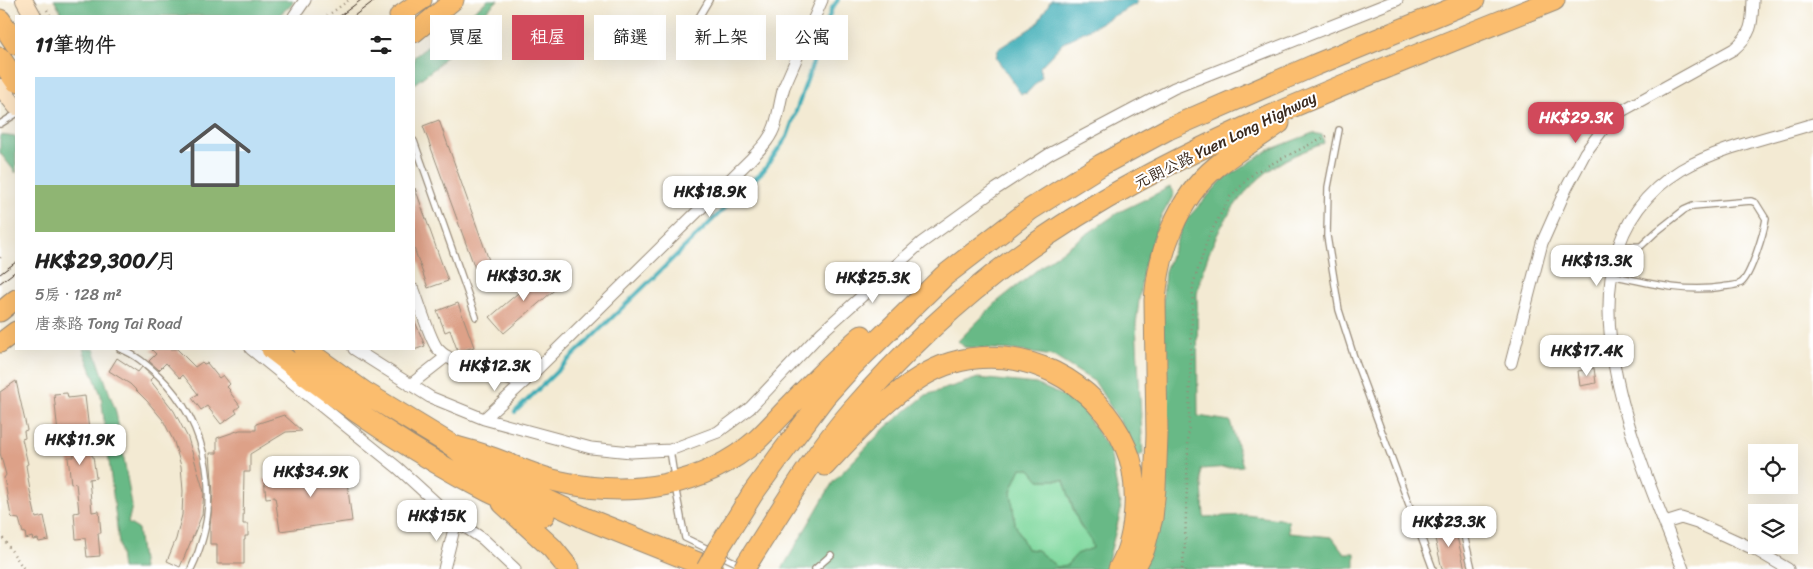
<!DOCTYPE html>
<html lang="zh-TW">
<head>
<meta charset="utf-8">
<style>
  :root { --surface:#fff; --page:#f2f2f2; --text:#222; --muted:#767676; --line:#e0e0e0; --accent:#d1495b }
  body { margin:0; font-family:Sriracha,"LXGW WenKai TC",sans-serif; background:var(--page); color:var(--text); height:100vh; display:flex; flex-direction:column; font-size:19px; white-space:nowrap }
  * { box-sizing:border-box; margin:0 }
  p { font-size:16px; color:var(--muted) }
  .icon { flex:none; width:28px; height:28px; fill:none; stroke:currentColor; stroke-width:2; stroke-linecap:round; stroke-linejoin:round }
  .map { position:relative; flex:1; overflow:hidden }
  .sheet { position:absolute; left:15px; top:15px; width:400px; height:335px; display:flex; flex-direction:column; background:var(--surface); border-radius:0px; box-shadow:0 5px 20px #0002 }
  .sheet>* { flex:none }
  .hud { position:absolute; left:430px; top:15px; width:475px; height:45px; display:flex; gap:10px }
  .buttons { position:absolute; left:1748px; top:444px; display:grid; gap:10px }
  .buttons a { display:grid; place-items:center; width:50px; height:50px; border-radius:0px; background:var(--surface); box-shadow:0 5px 20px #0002; font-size:25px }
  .price { position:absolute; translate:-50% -42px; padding:0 11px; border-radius:10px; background:#fff; color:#222; font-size:16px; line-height:32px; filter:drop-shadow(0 1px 2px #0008) }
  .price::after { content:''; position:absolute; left:50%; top:30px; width:15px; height:11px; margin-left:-8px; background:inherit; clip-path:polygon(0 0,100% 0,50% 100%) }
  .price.on { background:var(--accent); color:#fff }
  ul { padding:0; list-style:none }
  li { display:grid; align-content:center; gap:10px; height:265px; padding:0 20px }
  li+li { border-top:1px solid var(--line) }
  li span { display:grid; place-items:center; height:155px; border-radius:0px; color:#555 }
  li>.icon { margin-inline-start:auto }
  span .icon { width:90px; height:90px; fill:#fffc; stroke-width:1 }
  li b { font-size:21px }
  h2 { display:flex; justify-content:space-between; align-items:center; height:60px; padding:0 20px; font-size:21px }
  .chip { padding:0 18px; border-radius:0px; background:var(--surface); box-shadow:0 5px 20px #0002; font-size:18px; line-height:45px }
  .chip.on { background:var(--accent); color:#fff }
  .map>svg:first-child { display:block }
  .green { fill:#80d99f; stroke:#5e825e }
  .forest { fill:#68b986; stroke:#527252; fill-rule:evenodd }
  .water { fill:#3bacb5; stroke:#3b6b6a }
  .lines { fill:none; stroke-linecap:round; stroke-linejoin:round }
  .stream { stroke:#3bacb5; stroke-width:4 }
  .building { fill:#dda188 }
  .service-casing { stroke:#978a78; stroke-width:8 }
  .minor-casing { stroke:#978a78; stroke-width:13 }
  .secondary-casing { stroke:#978a78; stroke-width:18 }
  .primary-casing { stroke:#978a78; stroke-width:21 }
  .motorway-casing { stroke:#978a78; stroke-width:23 }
  .path { stroke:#978a78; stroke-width:2.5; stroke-dasharray:1 4; stroke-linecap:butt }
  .service { stroke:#fff; stroke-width:5.5 }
  .minor { stroke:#fff; stroke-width:11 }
  .secondary { stroke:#fde5c5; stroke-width:16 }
  .primary { stroke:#fbbd6e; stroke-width:19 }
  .motorway { stroke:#fbbd6e; stroke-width:21 }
  .tram { stroke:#3b2a1e; stroke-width:1 }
  .motorway-bridge-casing { stroke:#978a78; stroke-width:23; stroke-linecap:butt }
  .motorway-bridge { stroke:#fbbd6e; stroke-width:21 }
  .labels { text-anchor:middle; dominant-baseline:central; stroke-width:4; stroke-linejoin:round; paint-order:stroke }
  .street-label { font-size:16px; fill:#3b2a1e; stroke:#fff }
</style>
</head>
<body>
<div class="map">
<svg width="1813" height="569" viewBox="0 0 1813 569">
  <rect width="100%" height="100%" fill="#fff"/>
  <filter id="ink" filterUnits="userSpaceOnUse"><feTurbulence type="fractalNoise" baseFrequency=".02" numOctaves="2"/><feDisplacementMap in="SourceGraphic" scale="10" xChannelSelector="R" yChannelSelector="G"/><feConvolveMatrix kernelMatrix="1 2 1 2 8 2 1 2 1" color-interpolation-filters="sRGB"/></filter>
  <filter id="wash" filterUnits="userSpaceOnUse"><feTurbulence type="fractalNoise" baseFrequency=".0096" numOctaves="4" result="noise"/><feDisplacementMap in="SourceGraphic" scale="20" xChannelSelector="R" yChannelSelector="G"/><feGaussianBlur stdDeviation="1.12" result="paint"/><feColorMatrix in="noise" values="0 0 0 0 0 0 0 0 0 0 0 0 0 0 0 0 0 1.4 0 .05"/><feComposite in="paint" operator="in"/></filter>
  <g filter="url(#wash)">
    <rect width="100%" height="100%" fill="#f3ead3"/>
    <!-- green -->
    <path class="green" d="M 1021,468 L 1030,469 L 1039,480 L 1064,480 L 1073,509 L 1081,528 L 1090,535 L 1093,548 L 1077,554 L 1067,565 L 1057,567 L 1037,550 L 1027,549 L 1015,524 L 1011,491 Z"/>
    <!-- forest -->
    <path class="forest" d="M 54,0 L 293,0 L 292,4 L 278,16 L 63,16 Z
      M 488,0 L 498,0 L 481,16 L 436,67 L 414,84 L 414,57 Z
      M 1313,133 L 1322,135 L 1324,143 C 1311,149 1297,153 1285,160 C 1236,188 1208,241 1197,294 L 1198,416 L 1230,421 L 1243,466 L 1201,469 L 1204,517 L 1246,515 L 1288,520 L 1289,533 L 1332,537 L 1344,553 L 1355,553 L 1355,568 L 1133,569 L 1142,550 L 1165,271 L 1184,222 L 1222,180 L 1269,150 Z
      M 0,135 L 16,137 L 16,173 L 0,153 Z
      M 1170,187 L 1174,194 L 1160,219 L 1143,270 L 1136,324 L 1143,454 L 1136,457 L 1120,422 L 1095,382 L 1053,356 L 1012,350 L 964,347 L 958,341 L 998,301 L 1052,258 L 1119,212 Z
      M 83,349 L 94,349 L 116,412 L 132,506 L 128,523 L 138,529 L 143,569 L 122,569 L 101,395 Z
      M 978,378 L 1036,384 L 1078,402 L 1110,451 L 1121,510 L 1106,569 L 782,569 L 833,482 L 886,427 L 926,395 ZM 1021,468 L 1030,469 L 1039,480 L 1064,480 C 1069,496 1073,511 1080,525 C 1086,536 1090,534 1093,548 L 1077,554 L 1067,565 L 1057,567 L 1037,550 L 1027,549 L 1015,524 L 1011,491 Z"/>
    <!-- water -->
    <path class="water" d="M 1051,0 L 1138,0 L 1136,4 L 1063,43 L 1040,67 L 1042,77 L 1027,93 L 1021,94 L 996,58 L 998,49 L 1037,24 Z"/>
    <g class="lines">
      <!-- stream -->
      <path class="stream" d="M 515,412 L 764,170 L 787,137 L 832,8 L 838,0"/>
    </g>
    <g id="blocks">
      <!-- building -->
      <path class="building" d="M 439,120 L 491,266 L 476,271 L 423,126 Z
        M 415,188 L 448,281 L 428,288 L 414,248 Z
        M 545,270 L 559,286 L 504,333 L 490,317 Z
        M 458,303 L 474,347 L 458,352 L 450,330 L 445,332 L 437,311 Z
        M 414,319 L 425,346 L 414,350 Z
        M 151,349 L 177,349 L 195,367 L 202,362 L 204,364 L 207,363 L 219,378 L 223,375 L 230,384 L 227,387 L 230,390 L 229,391 L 240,406 L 235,410 L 237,413 L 221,424 L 207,406 L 201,410 L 192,398 L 198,394 L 183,375 L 180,378 L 166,363 L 159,370 L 149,361 L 156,354 Z
        M 117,358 L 138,372 L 142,367 L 153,377 L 150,380 L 174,411 L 188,438 L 204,492 L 202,515 L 180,567 L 167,561 L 176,539 L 182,515 L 183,491 L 181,466 L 174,442 L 163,420 L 147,401 L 130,384 L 109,371 Z
        M 1594,368 L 1596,383 L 1580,386 L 1578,371 Z
        M 16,381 L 27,430 L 24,431 L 25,438 L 22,439 L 28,464 L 26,465 L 30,491 L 36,518 L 44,516 L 49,540 L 39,542 L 38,539 L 33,540 L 32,537 L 26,539 L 25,532 L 23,533 L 19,519 L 13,518 L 11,516 L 4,478 L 6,475 L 0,453 L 0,392 Z
        M 67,393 L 68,398 L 85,396 L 92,456 L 93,456 L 96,478 L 89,479 L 92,512 L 99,511 L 101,533 L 98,533 L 100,556 L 87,557 L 85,538 L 76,539 L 74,513 L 79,512 L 76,483 L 71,484 L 68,457 L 74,457 L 72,437 L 60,438 L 59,434 L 58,434 L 54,394 Z
        M 284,415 L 302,431 L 286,432 L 250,454 L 250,472 L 244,472 L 243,524 L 248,524 L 248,536 L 245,536 L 245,540 L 244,540 L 244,564 L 217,564 L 217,544 L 210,544 L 210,526 L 213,493 L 210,453 L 217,453 L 217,438 L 240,430 L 256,430 L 256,424 Z
        M 345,466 L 352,521 L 280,531 L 275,497 L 266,498 L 264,479 Z
        M 1454,525 L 1465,569 L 1442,569 L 1433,530 Z"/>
    </g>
  </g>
  <g filter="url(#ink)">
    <use href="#blocks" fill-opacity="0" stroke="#978a78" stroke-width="1"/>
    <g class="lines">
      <!-- service casing -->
      <g class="service-casing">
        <path id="service" d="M 696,22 L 709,0
          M 0,124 L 16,114
          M 1339,130 L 1328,187 L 1327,236 L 1339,310 L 1354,357 L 1433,569
          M 414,141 L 476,317
          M 1611,275 C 1648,283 1684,293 1722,287 C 1728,286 1735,286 1741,283 C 1751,276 1764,231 1766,219 L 1756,203 L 1751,201 L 1693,206 L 1684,210 L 1656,232 L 1641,246 L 1618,247
          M 120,349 C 135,354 147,365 158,375 C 210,425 223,504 191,569
          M 670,450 L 674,476
          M 676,491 L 685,538 L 712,551
          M 1463,531 L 1472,569
          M 720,555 L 741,565
          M 815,569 L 831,555"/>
      </g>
      <!-- minor casing -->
      <g class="minor-casing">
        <path id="minor" d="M 294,16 L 305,0
          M 414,290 C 419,303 430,339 437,348 C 454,368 498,376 523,383
          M 251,349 L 398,468 L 456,521 L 483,539 L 515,569
          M 354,349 L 430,397 L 484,419 L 591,448 L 631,452 L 670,450 L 718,432 L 750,408 L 822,332 L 921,243 L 996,189 L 1051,153 L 1174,88 L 1397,0
          M 1511,363 L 1542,243 L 1566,189 L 1585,153 L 1603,129 L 1620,112 L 1734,49 C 1753,33 1752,23 1753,0
          M 410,385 L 447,356
          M 484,419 L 523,383 L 750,160 C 760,149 771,139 775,125 C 779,113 780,100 784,87 L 822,0
          M 1665,523 L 1681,518 L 1697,523 L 1754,549 L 1788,569
          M 444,569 L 456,521
          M 1683,569 C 1639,457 1542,255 1681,170 C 1718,148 1771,137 1813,124"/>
      </g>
      <!-- secondary casing -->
      <g class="secondary-casing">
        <path id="secondary" d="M 24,0 L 33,16
          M 0,87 L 16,107"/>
      </g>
      <!-- primary casing -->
      <g class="primary-casing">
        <path id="primary" d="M 399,16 L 422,0
          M 414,33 L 454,0
          M 0,312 L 16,299
          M 0,343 L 16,331"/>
      </g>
      <!-- motorway casing -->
      <g class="motorway-casing">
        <path id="motorway" d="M 0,20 L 16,44
          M 0,58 L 16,81
          M 272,349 C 338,401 412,452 488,491 C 506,500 525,507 544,515
          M 304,349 L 364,392 L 453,446 L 484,471 L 587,519 L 713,569
          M 453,446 C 465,450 478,452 489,457 C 513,465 536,477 561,482 C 629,498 703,487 757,440 C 769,429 780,416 791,405 C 814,381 837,358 862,336
          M 825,465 C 858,430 904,377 951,363 C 1021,342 1097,380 1126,448 C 1134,466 1136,487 1135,507 C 1134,529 1130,550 1119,569
          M 503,503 L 552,548 L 569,569
          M 718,549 L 753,493 L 779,457 L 825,396 L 853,365 L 944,276 L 1031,209 L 1101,165 L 1168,129 L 1315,65 L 1474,0
          M 748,562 C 781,511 811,458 851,412 C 901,354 959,299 1021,254 C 1096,199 1180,157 1264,119 C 1360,77 1457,39 1554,0
          M 1134,569 L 1144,549 L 1152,518 L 1155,488 L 1157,435 L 1155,300 C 1159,251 1177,199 1216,167 C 1236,151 1258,138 1279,123"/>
      </g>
      <!-- path -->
      <path class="path" d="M 47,10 L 51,16
        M 327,16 L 349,0
        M 0,258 L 1,256
        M 0,534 L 24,569
        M 1182,569 L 1185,546 L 1193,285 L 1208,238 L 1230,197 L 1255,172 L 1329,135"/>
      <!-- service -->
      <use href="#service" class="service"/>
      <!-- minor -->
      <use href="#minor" class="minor"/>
      <!-- secondary -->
      <use href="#secondary" class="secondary"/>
      <!-- primary -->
      <use href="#primary" class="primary"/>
      <!-- motorway -->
      <use href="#motorway" class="motorway"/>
      <!-- tram -->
      <path class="tram" d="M 340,16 L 361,0
        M 354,16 L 375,0
        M 0,274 L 16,262
        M 0,283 L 16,271"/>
      <!-- motorway-bridge casing -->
      <g class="motorway-bridge-casing">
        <path id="motorway-bridge" d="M 707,569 L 718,549
          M 744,569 L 748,562"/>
      </g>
      <!-- motorway-bridge -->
      <use href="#motorway-bridge" class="motorway-bridge"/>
    </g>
  </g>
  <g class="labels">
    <!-- street labels -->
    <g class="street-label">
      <text transform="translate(1225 140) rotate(-26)">元朗公路 Yuen Long Highway</text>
    </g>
  </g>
</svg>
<div class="buttons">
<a><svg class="icon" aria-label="locate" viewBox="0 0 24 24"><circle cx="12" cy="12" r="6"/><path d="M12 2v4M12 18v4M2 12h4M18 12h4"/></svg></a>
<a><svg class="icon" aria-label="layers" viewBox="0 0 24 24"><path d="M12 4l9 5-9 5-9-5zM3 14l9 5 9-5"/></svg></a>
</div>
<b class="price on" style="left:1576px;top:144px">HK$29.3K</b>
<b class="price" style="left:710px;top:218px">HK$18.9K</b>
<b class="price" style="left:1597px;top:287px">HK$13.3K</b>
<b class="price" style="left:524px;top:302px">HK$30.3K</b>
<b class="price" style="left:873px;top:304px">HK$25.3K</b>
<b class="price" style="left:1587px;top:377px">HK$17.4K</b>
<b class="price" style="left:495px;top:392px">HK$12.3K</b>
<b class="price" style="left:80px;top:466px">HK$11.9K</b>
<b class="price" style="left:311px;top:498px">HK$34.9K</b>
<b class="price" style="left:437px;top:542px">HK$15K</b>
<b class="price" style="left:1449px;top:548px">HK$23.3K</b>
<div class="hud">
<a class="chip">買屋</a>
<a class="chip on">租屋</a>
<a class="chip">篩選</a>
<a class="chip">新上架</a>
<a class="chip">公寓</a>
</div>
<section class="sheet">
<h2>11筆物件<svg class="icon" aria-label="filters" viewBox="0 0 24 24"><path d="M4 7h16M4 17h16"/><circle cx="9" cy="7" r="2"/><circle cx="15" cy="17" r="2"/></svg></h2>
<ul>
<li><span style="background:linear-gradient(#bfe0f5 70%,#8fb573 0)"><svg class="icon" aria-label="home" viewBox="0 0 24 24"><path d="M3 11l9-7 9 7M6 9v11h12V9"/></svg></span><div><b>HK$29,300/月</b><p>5房 · 128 m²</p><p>唐泰路 Tong Tai Road</p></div></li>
</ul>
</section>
</div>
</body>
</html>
